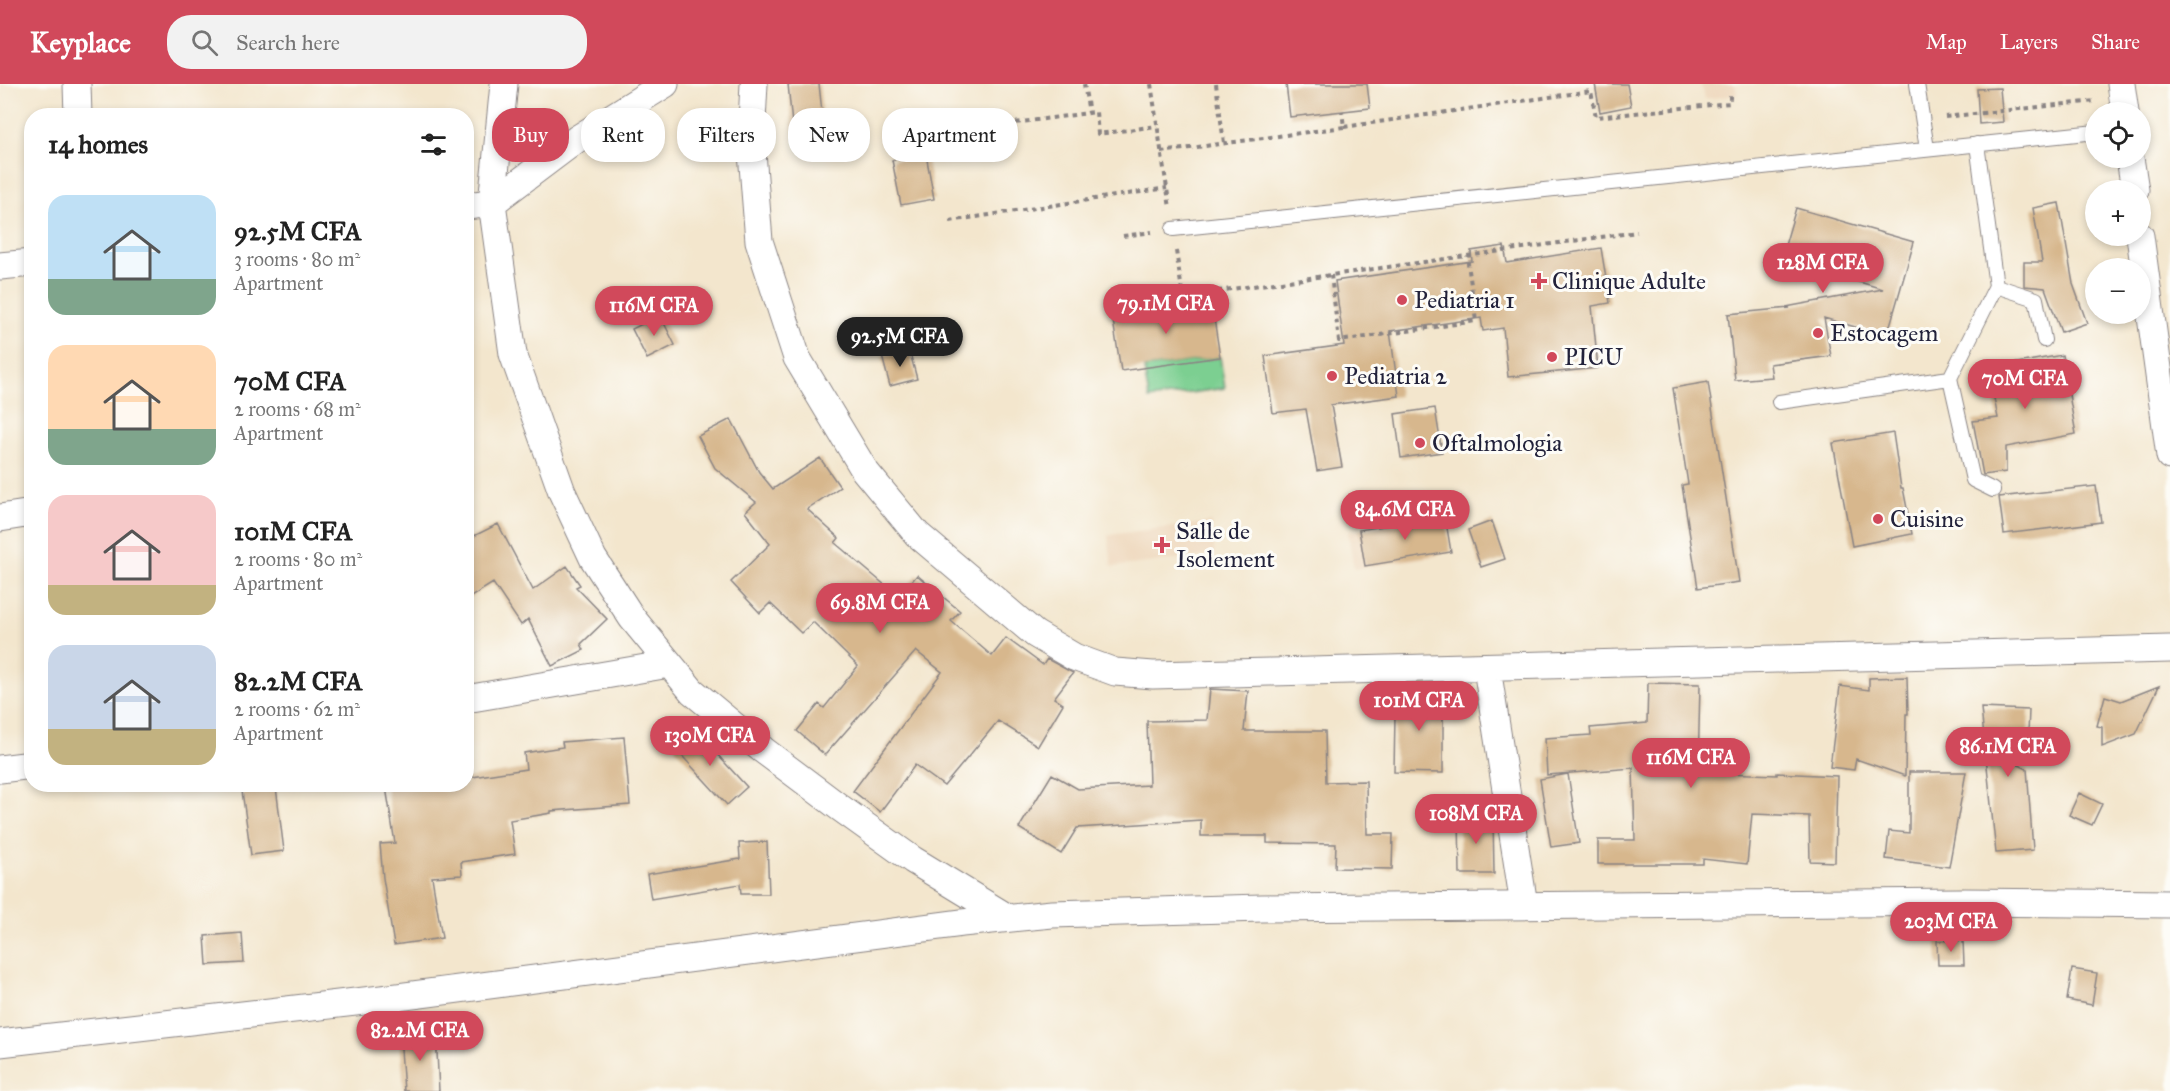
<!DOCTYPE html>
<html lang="en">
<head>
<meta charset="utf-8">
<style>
  :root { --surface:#fff; --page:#f2f2f2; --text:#222; --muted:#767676; --accent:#d1495b }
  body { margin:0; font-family:"IM FELL Great Primer",serif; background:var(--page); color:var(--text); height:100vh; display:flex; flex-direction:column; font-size:22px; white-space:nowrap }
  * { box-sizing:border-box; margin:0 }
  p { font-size:20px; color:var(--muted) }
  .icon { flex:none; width:33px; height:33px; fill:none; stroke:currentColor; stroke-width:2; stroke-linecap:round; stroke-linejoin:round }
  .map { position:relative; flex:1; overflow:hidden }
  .side { position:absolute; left:24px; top:24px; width:450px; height:684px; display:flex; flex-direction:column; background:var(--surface); border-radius:24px; box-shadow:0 3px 9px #0003 }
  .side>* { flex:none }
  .guide { position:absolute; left:492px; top:24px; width:570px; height:54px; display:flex; gap:12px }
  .buttons { position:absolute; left:2085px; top:18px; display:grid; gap:12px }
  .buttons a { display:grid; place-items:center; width:66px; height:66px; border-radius:50%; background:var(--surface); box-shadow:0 3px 9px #0003; font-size:30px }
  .price { position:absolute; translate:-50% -51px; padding:0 14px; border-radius:21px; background:var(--accent); color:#fff; font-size:20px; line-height:39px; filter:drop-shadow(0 2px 3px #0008) }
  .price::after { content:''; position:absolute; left:50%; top:36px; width:18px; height:14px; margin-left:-9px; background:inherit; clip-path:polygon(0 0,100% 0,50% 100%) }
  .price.active { background:#222; color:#fff }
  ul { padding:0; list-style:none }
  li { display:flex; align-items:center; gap:18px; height:150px; padding:0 24px }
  li span { display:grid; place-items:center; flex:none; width:168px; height:120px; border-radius:18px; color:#555 }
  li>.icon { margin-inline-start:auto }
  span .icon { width:72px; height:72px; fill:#fffc; stroke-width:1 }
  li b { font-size:26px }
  h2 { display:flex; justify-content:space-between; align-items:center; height:72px; padding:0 24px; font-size:26px }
  .tag { padding:0 21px; border-radius:24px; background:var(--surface); box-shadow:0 3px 9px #0003; font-size:21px; line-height:54px }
  .tag.active { background:var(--accent); color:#fff }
  header { display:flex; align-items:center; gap:36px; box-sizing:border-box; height:84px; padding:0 30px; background:var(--accent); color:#fff }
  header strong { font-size:28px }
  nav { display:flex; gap:33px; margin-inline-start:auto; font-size:21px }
  .search { width:420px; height:54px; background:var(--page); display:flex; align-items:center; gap:15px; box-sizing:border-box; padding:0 21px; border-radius:24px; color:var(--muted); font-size:22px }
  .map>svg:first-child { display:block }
  .built { fill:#eed7bb }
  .green { fill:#7bcf91; stroke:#4e7866; stroke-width:1.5 }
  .building { fill:#d7b78d }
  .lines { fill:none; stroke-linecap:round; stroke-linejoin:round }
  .service-casing { stroke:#8a8484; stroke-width:16 }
  .minor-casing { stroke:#8a8484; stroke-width:29 }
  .path { stroke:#8a8484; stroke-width:4; stroke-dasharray:4.5 4.5; stroke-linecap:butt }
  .service { stroke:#fff; stroke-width:14 }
  .minor { stroke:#fff; stroke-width:27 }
  .poi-dot { fill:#d1495b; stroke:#fdfcf7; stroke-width:2 }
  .labels { text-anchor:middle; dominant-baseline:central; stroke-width:6; stroke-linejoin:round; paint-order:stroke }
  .poi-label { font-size:24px; fill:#22223b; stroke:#fdfcf7; text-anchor:start }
</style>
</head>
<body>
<header>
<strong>Keyplace</strong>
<div class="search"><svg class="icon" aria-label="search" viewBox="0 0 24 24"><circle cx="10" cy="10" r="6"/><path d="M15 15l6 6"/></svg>Search here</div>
<nav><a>Map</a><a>Layers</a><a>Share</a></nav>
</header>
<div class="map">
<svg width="2170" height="1007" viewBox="0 0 2170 1007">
  <rect width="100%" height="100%" fill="#fdfcf7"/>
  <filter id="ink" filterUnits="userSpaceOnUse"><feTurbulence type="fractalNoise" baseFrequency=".0167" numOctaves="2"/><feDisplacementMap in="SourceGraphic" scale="12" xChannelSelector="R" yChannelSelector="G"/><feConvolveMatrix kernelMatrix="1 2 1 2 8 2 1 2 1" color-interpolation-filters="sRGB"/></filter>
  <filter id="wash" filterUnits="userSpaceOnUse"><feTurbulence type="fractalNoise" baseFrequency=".008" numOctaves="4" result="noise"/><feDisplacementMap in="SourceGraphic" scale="24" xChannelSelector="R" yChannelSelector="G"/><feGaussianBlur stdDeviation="1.35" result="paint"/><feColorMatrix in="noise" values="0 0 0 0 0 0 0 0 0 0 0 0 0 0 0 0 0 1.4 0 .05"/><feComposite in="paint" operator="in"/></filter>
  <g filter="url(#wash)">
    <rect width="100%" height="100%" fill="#f3e6cd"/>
    <!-- built -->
    <path class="built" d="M 1701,0 L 1735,0 L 1737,11 L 1704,15 Z
      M 1431,435 L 1437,472 L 1354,485 L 1348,448 Z
      M 1211,438 L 1215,471 L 1112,483 L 1108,451 Z"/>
    <!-- green -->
    <path class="green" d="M 1220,273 L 1225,304 L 1149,315 L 1144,284 Z"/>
    <g id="blocks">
      <!-- building -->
      <path class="building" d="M 788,0 L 819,0 L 824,47 L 793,50 Z
        M 1286,0 L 1367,0 L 1370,24 L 1290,33 Z
        M 1595,0 L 1627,0 L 1631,22 L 1600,28 Z
        M 2000,4 L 2003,38 L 1979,40 L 1977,5 Z
        M 926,70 L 934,115 L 901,121 L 892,76 Z
        M 2059,119 L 2073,200 L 2087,239 L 2061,248 L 2045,204 L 2024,202 L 2024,178 L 2042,178 L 2033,124 Z
        M 1796,124 L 1914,158 L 1887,252 L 1824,234 L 1831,272 L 1770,280 L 1772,293 L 1735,296 L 1728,230 L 1790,224 L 1786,223 L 1883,205 L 1781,175 Z
        M 1504,162 L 1507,179 L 1601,164 L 1610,219 L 1592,222 L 1598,284 L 1508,293 L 1503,244 L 1483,247 L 1481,234 L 1390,247 L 1399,312 L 1331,321 L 1342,383 L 1317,387 L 1306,325 L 1273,329 L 1265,272 L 1344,261 L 1335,197 L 1472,177 L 1471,167 Z
        M 1211,215 L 1220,273 L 1121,287 L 1112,230 Z
        M 660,231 L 675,261 L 647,275 L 632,245 Z
        M 909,265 L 917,295 L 890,302 L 882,272 Z
        M 2062,271 L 2076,350 L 2006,363 L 2006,388 L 1983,391 L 1973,337 L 1998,334 L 1988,284 Z
        M 1708,298 L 1739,498 L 1698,504 L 1682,401 L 1688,400 L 1673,304 Z
        M 1435,324 L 1442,368 L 1401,374 L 1395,330 Z
        M 731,335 L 759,388 L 773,405 L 820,374 L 840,403 L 807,425 L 839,454 L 835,459 L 899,513 L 917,491 L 960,527 L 951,537 L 992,572 L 1006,554 L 1043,581 L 1047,575 L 1073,589 L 1054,614 L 1063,620 L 1038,662 L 998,637 L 944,702 L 915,681 L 880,728 L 853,707 L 942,588 L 916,567 L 825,671 L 797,647 L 819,620 L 824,624 L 858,582 L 813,538 L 801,549 L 770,519 L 760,529 L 731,498 L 770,460 L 745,428 L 756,418 L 715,384 L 698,352 Z
        M 1893,349 L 1901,404 L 1903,404 L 1912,450 L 1852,462 L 1833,359 Z
        M 2096,402 L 2101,438 L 2004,450 L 1999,413 Z
        M 1445,432 L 1451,468 L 1365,482 L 1359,446 Z
        M 1492,437 L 1505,475 L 1481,483 L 1468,446 Z
        M 498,440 L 533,506 L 567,482 L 580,501 L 576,503 L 607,535 L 581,560 L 584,566 L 552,582 L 528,535 L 521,541 L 493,499 L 466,516 L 466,456 Z
        M 1907,593 L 1908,630 L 1906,630 L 1905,692 L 1856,675 L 1854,686 L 1830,683 L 1840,602 L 1869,606 L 1869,594 Z
        M 1648,599 L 1700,600 L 1698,688 L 1777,691 L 1777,689 L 1837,692 L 1835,778 L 1810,777 L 1809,732 L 1752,730 L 1747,780 L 1703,775 L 1703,780 L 1598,780 L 1598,756 L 1635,756 L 1633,684 L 1547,691 L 1545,654 L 1591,651 L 1590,644 L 1647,639 Z
        M 1402,601 L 1435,601 L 1435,632 L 1443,632 L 1443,689 L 1394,688 L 1395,631 L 1402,631 Z
        M 2159,602 L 2136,650 L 2102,663 L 2102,643 L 2097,642 L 2105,612 L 2121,617 Z
        M 1210,605 L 1248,607 L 1244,647 L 1325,647 L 1326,698 L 1366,697 L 1367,750 L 1393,750 L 1392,785 L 1335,784 L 1336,760 L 1267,759 L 1267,752 L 1201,752 L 1201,736 L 1077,744 L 1061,770 L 1019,744 L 1052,690 L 1078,705 L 1149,701 L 1147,637 L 1207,636 Z
        M 1981,624 L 2029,626 L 2027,673 L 2001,672 L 2027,685 L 2033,766 L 1996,769 Z
        M 694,645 L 747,703 L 727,721 L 674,663 Z
        M 624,653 L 630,721 L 551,727 L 551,729 L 510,736 L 515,770 L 461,778 L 462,791 L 432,793 L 442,854 L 394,861 L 383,794 L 380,760 L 395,759 L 386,703 L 404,700 L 466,700 L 466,694 L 526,685 L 524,669 L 563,663 L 562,658 Z
        M 1909,688 L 1966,688 L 1949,783 L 1886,775 L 1889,747 L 1909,749 Z
        M 1568,690 L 1579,759 L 1551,763 L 1540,695 Z
        M 276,703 L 284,767 L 251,771 L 242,707 Z
        M 2079,709 L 2102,720 L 2092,741 L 2069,731 Z
        M 1459,733 L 1493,733 L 1494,790 L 1460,790 Z
        M 767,758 L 769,810 L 741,810 L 740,800 L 651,815 L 647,790 L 740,775 L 739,759 Z
        M 242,849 L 244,879 L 207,881 L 205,852 Z
        M 1963,856 L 1964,881 L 1938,881 L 1937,857 Z
        M 2072,885 L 2097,889 L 2092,921 L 2067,916 Z
        M 436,949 L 439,1007 L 404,1007 L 400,951 Z"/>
    </g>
  </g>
  <g filter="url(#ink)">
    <use href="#blocks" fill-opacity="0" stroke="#8a8484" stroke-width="1.5"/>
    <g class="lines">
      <!-- service casing -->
      <g class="service-casing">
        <path id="service" d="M 1917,0 L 1927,65
          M 1173,145 L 2096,48
          M 1996,202 L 2036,215 L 2044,256
          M 1950,294 L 1973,396 L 1993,406
          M 1779,318 L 1950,294 L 1996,202 L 1977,60"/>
      </g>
      <!-- minor casing -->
      <g class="minor-casing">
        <path id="minor" d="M 77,0 L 78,32
          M 504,0 L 492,119 L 513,270 L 562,408 L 593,474 L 632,534 L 692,607 L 763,666 L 839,723 L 913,776 L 1008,834
          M 754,0 L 751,56 L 759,157 L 797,274 L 865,387 L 917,450 L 1035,550 L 1074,573 L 1115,588 L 1153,591 L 2170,565
          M 2121,0 L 2125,28
          M 2130,74 L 2135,106
          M 466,122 L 492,119 L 577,55 L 665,0
          M 2140,152 L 2170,372
          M 0,182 L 32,179
          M 0,434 L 32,429
          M 1487,584 L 1524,821
          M 466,615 L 669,580
          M 0,685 L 32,681
          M 0,959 L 390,914 L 962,839 L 1052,830 L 1262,824 L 1962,818 L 2170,820"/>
      </g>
      <!-- path -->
      <path class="path" d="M 1084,0 L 1089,29
        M 1151,0 L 1170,124
        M 1216,0 L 1224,59
        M 1945,33 L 2095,17
        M 1344,43 L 1591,7 L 1596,33 L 1730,19 L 1730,11
        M 918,52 L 1096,28 L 1098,50 L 1157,42
        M 1161,68 L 1344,43 L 1342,27
        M 950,137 L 1167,104
        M 1123,152 L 1152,148
        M 1176,167 L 1184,220
        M 1331,191 L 1339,257 L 1476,237 L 1467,172
        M 1182,212 L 1637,148"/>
      <!-- service -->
      <use href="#service" class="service"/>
      <!-- minor -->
      <use href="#minor" class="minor"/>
    </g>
  </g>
  <!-- markers -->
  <g class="poi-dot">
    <path d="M1536 188h6v6h6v6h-6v6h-6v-6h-6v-6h6z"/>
    <circle cx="1402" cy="216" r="6"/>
    <circle cx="1818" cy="249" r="6"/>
    <circle cx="1552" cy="273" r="6"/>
    <circle cx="1332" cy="292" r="6"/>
    <circle cx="1420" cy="359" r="6"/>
    <circle cx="1878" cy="435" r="6"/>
    <path d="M1159 452h6v6h6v6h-6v6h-6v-6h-6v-6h6z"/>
  </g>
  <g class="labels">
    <!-- poi labels -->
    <g class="poi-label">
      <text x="1552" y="197">Clinique Adulte</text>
      <text x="1414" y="216">Pediatria 1</text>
      <text x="1830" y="249">Estocagem</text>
      <text x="1564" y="273">PICU</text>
      <text x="1344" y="292">Pediatria 2</text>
      <text x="1432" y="359">Oftalmologia</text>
      <text x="1890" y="435">Cuisine</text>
      <text x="1176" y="447">Salle de<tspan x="1176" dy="28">Isolement</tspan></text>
    </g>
  </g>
</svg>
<div class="buttons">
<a><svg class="icon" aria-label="locate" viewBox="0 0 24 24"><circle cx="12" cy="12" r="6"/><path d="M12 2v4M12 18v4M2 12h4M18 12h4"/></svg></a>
<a>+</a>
<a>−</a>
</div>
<b class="price" style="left:1823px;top:210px">128M CFA</b>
<b class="price" style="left:1166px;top:251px">79.1M CFA</b>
<b class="price" style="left:654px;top:253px">116M CFA</b>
<b class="price active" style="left:900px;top:284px">92.5M CFA</b>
<b class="price" style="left:2025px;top:326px">70M CFA</b>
<b class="price" style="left:1405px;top:457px">84.6M CFA</b>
<b class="price" style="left:880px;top:550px">69.8M CFA</b>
<b class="price" style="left:1419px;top:648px">101M CFA</b>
<b class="price" style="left:710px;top:683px">130M CFA</b>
<b class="price" style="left:2008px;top:694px">86.1M CFA</b>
<b class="price" style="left:1691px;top:705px">116M CFA</b>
<b class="price" style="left:1476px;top:761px">108M CFA</b>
<b class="price" style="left:1951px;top:869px">203M CFA</b>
<b class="price" style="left:420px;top:978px">82.2M CFA</b>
<div class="guide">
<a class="tag active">Buy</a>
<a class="tag">Rent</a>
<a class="tag">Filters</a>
<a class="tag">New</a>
<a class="tag">Apartment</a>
</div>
<section class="side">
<h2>14 homes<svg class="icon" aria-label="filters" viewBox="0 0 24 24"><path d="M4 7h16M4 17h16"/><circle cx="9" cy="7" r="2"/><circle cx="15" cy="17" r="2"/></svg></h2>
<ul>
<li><span style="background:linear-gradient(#bfe0f5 70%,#7fa58c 0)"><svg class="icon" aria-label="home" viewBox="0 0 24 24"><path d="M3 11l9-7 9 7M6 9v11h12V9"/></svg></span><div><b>92.5M CFA</b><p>3 rooms · 80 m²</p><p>Apartment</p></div></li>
<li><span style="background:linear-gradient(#ffd9b3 70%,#7fa58c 0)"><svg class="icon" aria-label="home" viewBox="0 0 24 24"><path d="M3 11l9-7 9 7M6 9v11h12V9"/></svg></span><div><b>70M CFA</b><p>2 rooms · 68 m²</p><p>Apartment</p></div></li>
<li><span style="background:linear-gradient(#f6c9c9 75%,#c2b280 0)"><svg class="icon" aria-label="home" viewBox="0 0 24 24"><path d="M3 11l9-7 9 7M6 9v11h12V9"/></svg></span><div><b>101M CFA</b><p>2 rooms · 80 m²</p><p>Apartment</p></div></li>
<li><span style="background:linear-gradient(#c9d6e8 70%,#c2b280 0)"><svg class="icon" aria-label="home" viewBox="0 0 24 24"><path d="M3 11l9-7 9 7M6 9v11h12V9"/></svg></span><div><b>82.2M CFA</b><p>2 rooms · 62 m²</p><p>Apartment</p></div></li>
</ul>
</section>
</div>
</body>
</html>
